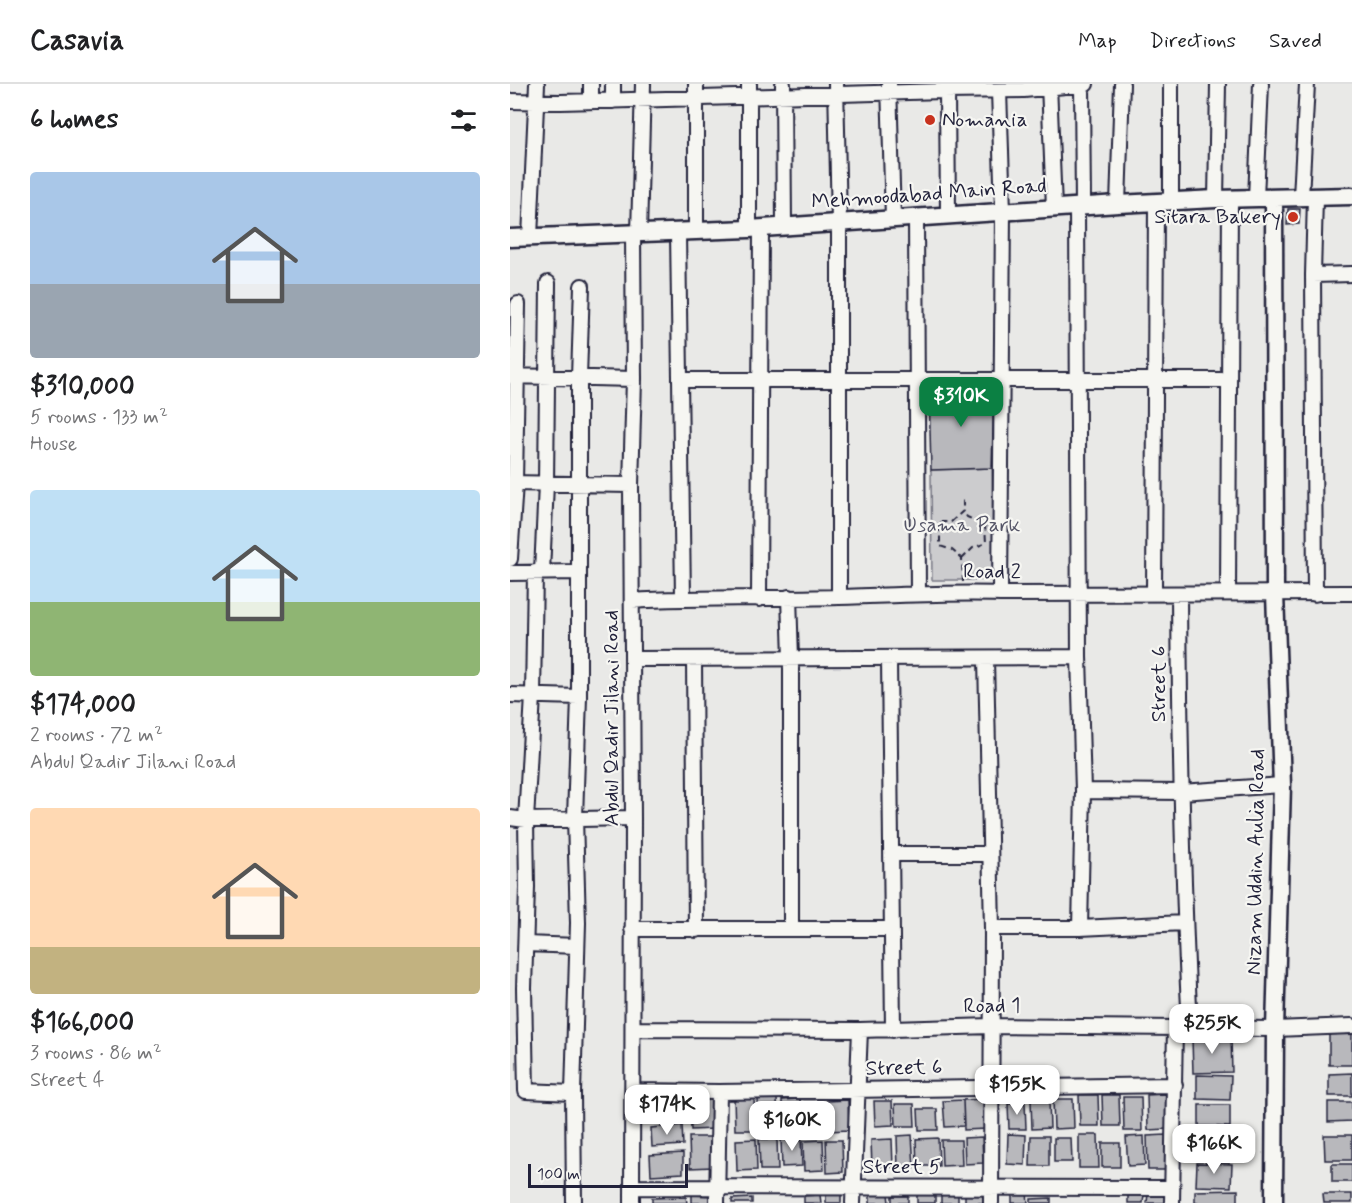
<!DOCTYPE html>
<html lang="en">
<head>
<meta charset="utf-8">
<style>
  :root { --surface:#fff; --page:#f2f2f2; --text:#202124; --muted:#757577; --line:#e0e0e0; --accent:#0b8043 }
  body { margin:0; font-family:Mynerve,sans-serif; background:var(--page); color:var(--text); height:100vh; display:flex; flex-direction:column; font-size:22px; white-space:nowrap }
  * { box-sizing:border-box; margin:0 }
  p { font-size:20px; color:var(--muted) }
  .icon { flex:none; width:33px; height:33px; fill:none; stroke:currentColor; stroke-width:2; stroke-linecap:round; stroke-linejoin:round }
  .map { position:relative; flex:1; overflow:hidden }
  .panel { display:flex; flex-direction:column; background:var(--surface); width:510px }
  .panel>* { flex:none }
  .scale { position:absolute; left:18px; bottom:15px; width:160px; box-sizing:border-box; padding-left:6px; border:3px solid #22223b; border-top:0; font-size:16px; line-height:21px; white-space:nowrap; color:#22223b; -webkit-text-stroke:4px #f6f6f2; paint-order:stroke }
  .price { position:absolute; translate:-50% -51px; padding:0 14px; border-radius:12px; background:#fff; color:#222; font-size:20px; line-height:39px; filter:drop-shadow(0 2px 3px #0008) }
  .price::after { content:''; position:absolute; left:50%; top:36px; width:18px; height:14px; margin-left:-9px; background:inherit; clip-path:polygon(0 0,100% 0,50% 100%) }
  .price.on { background:var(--accent); color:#fff }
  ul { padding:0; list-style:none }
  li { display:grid; align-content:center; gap:12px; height:318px; padding:0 30px }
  li span { display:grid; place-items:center; height:186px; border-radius:6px; color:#555 }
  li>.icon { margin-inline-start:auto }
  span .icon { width:108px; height:108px; fill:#fffc; stroke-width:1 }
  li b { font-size:26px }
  h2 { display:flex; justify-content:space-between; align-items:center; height:72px; padding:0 30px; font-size:26px }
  header { display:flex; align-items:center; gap:36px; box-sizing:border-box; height:84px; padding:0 30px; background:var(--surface); border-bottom:2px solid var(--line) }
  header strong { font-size:28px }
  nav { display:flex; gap:33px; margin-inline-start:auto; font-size:21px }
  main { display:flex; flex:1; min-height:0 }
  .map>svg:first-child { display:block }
  .green { fill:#ccccce; stroke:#777784; stroke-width:1.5 }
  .building { fill:#b8b8bc; stroke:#22223b; stroke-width:1.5 }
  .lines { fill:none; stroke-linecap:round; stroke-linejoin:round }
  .minor-casing { stroke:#22223b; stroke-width:18 }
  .major-casing { stroke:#22223b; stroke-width:21 }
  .path { stroke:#22223b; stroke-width:2; stroke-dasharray:6 4.5; stroke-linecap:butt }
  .minor { stroke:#f6f6f2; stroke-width:14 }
  .major { stroke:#f6f6f2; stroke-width:16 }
  .poi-dot { fill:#c8321e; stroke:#f6f6f2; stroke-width:2 }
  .labels { text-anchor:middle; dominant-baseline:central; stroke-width:4.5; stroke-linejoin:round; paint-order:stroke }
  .poi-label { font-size:21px; fill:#22223b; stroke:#f6f6f2; text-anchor:start }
  .street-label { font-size:21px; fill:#22223b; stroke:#f6f6f2 }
  .park-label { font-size:21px; fill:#555567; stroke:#f6f6f2 }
</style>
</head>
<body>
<header>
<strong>Casavia</strong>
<nav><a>Map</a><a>Directions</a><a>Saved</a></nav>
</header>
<main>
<section class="panel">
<h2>6 homes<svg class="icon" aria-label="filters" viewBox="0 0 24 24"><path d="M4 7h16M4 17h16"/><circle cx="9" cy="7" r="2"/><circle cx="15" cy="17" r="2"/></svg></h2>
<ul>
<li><span style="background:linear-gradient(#a9c7e8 60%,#9aa5b1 0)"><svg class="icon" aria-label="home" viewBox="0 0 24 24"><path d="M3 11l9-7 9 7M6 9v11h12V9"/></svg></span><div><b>$310,000</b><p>5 rooms · 133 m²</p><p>House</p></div></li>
<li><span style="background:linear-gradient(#bfe0f5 60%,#8fb573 0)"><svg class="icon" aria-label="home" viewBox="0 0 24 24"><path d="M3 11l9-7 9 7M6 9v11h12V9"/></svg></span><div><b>$174,000</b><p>2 rooms · 72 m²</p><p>Abdul Qadir Jilani Road</p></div></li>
<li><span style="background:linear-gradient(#ffd9b3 75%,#c2b280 0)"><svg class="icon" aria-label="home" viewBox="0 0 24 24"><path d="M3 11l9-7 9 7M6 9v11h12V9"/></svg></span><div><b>$166,000</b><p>3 rooms · 86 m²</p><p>Street 4</p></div></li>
</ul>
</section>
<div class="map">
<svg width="842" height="1119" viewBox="0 0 842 1119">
  <rect width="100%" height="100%" fill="#e9e9e7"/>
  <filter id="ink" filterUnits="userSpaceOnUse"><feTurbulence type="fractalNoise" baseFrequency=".0167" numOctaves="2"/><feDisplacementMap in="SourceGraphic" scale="12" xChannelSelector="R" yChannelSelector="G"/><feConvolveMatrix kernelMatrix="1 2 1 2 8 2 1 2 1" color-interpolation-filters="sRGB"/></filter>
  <g filter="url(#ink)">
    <!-- green -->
    <path class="green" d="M 482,384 L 484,496 L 422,496 L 421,386 Z"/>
    <!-- building -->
    <path class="building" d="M 778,125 L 790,125 L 789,140 L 777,141 Z
      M 419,303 L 484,305 L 482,384 L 421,386 Z
      M 842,946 L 842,981 L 819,981 L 819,947 Z
      M 682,954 L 721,954 L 722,988 L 683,989 Z
      M 842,989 L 842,1012 L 819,1012 L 819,990 Z
      M 687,991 L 721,992 L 720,1016 L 687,1015 Z
      M 656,1010 L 657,1045 L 638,1046 L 637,1011 Z
      M 142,1011 L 175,1012 L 175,1037 L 141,1036 Z
      M 569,1011 L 588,1011 L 589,1042 L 570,1042 Z
      M 592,1011 L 609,1011 L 610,1042 L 593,1042 Z
      M 201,1012 L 203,1045 L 181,1046 L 180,1013 Z
      M 244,1013 L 245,1046 L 225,1046 L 224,1014 Z
      M 613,1013 L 631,1013 L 632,1047 L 614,1047 Z
      M 267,1014 L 268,1044 L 249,1045 L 248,1015 Z
      M 290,1015 L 291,1043 L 272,1044 L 272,1016 Z
      M 475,1015 L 476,1045 L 454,1046 L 453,1016 Z
      M 543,1015 L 563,1015 L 564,1044 L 544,1045 Z
      M 338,1016 L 339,1046 L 318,1047 L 317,1017 Z
      M 453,1016 L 454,1042 L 435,1043 L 433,1017 Z
      M 521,1016 L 539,1016 L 540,1044 L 522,1045 Z
      M 364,1017 L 382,1017 L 383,1041 L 365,1042 Z
      M 294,1018 L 314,1018 L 315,1044 L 295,1044 Z
      M 818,1018 L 842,1018 L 842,1037 L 818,1038 Z
      M 515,1019 L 516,1045 L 499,1045 L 498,1020 Z
      M 385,1020 L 404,1020 L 405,1042 L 386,1042 Z
      M 689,1021 L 720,1021 L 720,1043 L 689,1042 Z
      M 408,1025 L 427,1025 L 428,1046 L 409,1046 Z
      M 172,1041 L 173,1061 L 142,1063 L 141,1044 Z
      M 692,1048 L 719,1050 L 718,1071 L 691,1070 Z
      M 498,1050 L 516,1051 L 515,1081 L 497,1080 Z
      M 402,1051 L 404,1084 L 388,1085 L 387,1052 Z
      M 569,1051 L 588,1051 L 589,1084 L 569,1084 Z
      M 656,1051 L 657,1086 L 638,1086 L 637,1052 Z
      M 814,1051 L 842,1051 L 842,1076 L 815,1076 Z
      M 521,1052 L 539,1052 L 539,1082 L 520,1082 Z
      M 634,1052 L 635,1081 L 618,1082 L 616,1053 Z
      M 179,1053 L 202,1053 L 203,1083 L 180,1084 Z
      M 472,1053 L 473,1079 L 455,1080 L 454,1054 Z
      M 291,1054 L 292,1082 L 272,1083 L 271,1055 Z
      M 428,1054 L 429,1082 L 407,1082 L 406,1055 Z
      M 544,1054 L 561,1054 L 562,1078 L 544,1078 Z
      M 246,1055 L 247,1086 L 227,1087 L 226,1056 Z
      M 249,1055 L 267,1055 L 268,1086 L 250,1086 Z
      M 382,1055 L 383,1083 L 362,1084 L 361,1056 Z
      M 313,1056 L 314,1086 L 294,1087 L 293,1057 Z
      M 316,1056 L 332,1056 L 333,1088 L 317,1089 Z
      M 431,1056 L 451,1056 L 452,1081 L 432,1082 Z
      M 592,1059 L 610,1059 L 610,1083 L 592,1083 Z
      M 173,1069 L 173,1089 L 141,1091 L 140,1071 Z
      M 687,1079 L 722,1080 L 721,1103 L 686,1102 Z
      M 822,1080 L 842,1080 L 842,1098 L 822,1098 Z
      M 728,1106 L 728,1119 L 685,1119 L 685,1107 Z
      M 407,1108 L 425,1108 L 425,1119 L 407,1119 Z
      M 502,1109 L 517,1109 L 518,1119 L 502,1119 Z
      M 638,1109 L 656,1110 L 655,1119 L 637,1119 Z
      M 378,1110 L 379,1119 L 360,1119 L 360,1111 Z
      M 473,1110 L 473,1119 L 455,1119 L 455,1111 Z
      M 618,1110 L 634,1111 L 633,1119 L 618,1119 Z
      M 813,1110 L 842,1110 L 842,1119 L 814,1119 Z
      M 182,1111 L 203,1112 L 203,1119 L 182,1119 Z
      M 310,1111 L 311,1119 L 294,1119 L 294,1112 Z
      M 316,1111 L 331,1111 L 331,1119 L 316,1119 Z
      M 431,1111 L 448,1111 L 448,1119 L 431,1119 Z
      M 382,1112 L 398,1112 L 398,1119 L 382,1119 Z
      M 176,1113 L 177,1119 L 142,1119 L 142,1114 Z
      M 242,1114 L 242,1119 L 222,1119 L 222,1115 Z
      M 541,1114 L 541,1119 L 521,1119 L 521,1115 Z"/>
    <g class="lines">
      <!-- minor casing -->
      <g class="minor-casing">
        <path id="minor" d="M 81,0 L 81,17
          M 103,0 L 103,17
          M 186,0 L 186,147
          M 273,0 L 274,143
          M 326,0 L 329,139 L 329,513
          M 379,0 L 383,135
          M 539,0 L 544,124
          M 572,0 L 573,122
          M 661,0 L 661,117
          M 437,7 L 438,131
          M 489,7 L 493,127 L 490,510
          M 0,17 L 51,18 L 433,7 L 514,6 L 576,0
          M 791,113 L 797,0
          M 746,114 L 751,0
          M 706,115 L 708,0
          M 608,120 L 612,0
          M 567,122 L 569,573 L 573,707 L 570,844
          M 406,133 L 408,509
          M 239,145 L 239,0
          M 168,148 L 173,514
          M 129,149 L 133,0
          M 20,153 L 27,0
          M 803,191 L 842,190
          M 0,292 L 124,295
          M 170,296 L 718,296
          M 0,399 L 121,401
          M 0,475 L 5,399 L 8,220
          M 25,488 L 23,612 L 16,736 L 17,803 L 14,904 L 16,1007 L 63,1009
          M 32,488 L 36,400 L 38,199
          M 0,489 L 69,488
          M 644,509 L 646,118
          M 718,509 L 720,115
          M 669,510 C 670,654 672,798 680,942
          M 805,510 L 803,191 L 805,113
          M 279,513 L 281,574 L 281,845
          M 249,515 L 251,144
          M 122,517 C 191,513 260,515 329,513 C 383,512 436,508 490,510 L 842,509
          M 123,575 L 569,573
          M 184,575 L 186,846
          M 379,575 L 383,946
          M 476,575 L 482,844 L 481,1119
          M 0,611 L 69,613
          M 573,707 L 671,708 L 772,701
          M 0,734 L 16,736 L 123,734
          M 381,770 L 480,770
          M 482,844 L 570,844 L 674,839
          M 122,845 L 381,845
          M 16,860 L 67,862
          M 123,945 L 350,946 L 481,942 L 765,945 L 842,942
          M 123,1007 L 209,1008 L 665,1001
          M 122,1103 L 662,1104
          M 64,1119 L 63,1009 L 68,839 L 65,734 L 69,613 L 69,293 L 72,202
          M 122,1119 L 123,734 L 121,401 L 124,295 L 123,150
          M 207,1119 L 209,1008
          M 343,1119 L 350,946
          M 662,1119 L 665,943"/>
      </g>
      <!-- major casing -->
      <g class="major-casing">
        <path id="major" d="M 764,114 L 765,510 L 772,701 L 765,945 L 764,1119
          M 0,154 L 239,145 L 608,120 L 706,115 L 842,112"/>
      </g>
      <!-- path -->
      <path class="path" d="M 452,475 L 463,464 L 476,459 L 475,441 L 457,433 L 453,427
        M 453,498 L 452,475 L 442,466 L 430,462 L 430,438 L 441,438 L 453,427 L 453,413"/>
      <!-- minor -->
      <use href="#minor" class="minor"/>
      <!-- major -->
      <use href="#major" class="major"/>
    </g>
  </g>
  <!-- markers -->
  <g class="poi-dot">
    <circle cx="420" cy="36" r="6"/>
    <circle cx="783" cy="133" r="6"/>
  </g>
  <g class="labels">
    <!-- poi labels -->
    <g class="poi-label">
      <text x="432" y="36">Nomania</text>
      <text x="771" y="133" text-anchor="end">Sitara Bakery</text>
    </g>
    <!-- street labels -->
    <g class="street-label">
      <text transform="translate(419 110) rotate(-4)">Mehmoodabad Main Road</text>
      <text transform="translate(482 488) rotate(1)">Road 2</text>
      <text transform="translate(649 600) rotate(-90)">Street 6</text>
      <text transform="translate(102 634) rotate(-90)">Abdul Qadir Jilani Road</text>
      <text transform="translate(746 778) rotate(-89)">Nizam Uddin Aulia Road</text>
      <text transform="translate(482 922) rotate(-1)">Road 1</text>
      <text transform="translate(394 984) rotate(-1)">Street 6</text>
      <text x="392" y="1083">Street 5</text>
    </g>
    <!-- park labels -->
    <g class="park-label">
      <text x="452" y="441">Usama Park</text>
    </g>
  </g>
</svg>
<div class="scale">100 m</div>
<b class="price on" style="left:451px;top:344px">$310K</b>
<b class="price" style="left:702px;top:971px">$255K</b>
<b class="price" style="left:507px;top:1032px">$155K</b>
<b class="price" style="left:157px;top:1052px">$174K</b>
<b class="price" style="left:282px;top:1068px">$160K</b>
<b class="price" style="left:704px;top:1091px">$166K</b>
</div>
</main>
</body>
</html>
